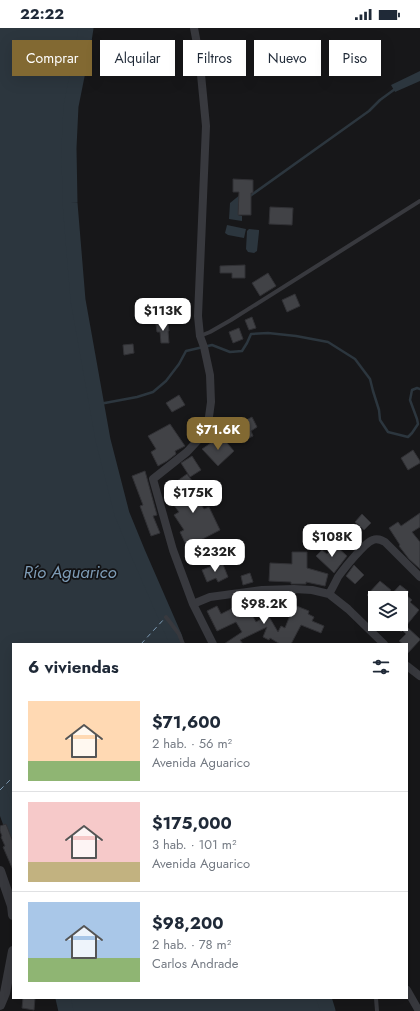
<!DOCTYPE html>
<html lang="es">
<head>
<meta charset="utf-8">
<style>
  :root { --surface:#fff; --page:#f6f6f7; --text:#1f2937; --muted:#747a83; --line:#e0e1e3; --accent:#826932 }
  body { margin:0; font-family:Jost,sans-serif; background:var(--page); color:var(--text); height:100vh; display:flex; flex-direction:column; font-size:15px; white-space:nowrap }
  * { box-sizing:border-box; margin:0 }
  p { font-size:13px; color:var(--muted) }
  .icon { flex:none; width:22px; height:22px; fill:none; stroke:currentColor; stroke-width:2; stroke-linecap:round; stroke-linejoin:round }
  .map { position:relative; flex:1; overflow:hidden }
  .details { position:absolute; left:12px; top:615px; width:396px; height:356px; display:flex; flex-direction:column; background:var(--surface); border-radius:0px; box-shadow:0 4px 16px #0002 }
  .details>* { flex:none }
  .hud { position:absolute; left:12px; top:12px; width:396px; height:36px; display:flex; gap:8px }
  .controls { position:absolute; left:368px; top:563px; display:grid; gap:8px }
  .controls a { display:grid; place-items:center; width:40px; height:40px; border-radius:0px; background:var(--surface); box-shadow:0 4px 16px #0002; font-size:20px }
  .price { position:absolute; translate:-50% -34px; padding:0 9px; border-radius:8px; background:#fff; color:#222; font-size:13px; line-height:26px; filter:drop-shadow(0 1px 2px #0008) }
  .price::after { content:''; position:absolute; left:50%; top:24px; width:12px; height:9px; margin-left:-6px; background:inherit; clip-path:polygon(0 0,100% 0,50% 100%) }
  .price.on { background:var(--accent); color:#fff }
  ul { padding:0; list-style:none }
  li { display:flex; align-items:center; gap:12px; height:100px; padding:0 16px }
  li+li { border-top:1px solid var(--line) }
  li span { display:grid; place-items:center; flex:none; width:112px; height:80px; border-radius:0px; color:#555 }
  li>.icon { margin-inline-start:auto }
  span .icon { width:48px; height:48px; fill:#fffc; stroke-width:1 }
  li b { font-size:17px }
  h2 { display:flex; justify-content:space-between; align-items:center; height:48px; padding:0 16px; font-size:17px }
  .pill { padding:0 14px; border-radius:0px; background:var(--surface); box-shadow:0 4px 16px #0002; font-size:14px; line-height:36px }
  .pill.on { background:var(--accent); color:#fff }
  .status { display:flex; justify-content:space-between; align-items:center; height:28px; padding:0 20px; background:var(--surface); direction:ltr }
  .status svg { height:11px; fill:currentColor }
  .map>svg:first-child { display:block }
  .water { fill:#2c363e }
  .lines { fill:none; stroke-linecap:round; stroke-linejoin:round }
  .stream { stroke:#2c363e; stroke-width:2.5 }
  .river { stroke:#2c363e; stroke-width:15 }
  .ferry { stroke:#7e9cb6; stroke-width:1; stroke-dasharray:5 4; stroke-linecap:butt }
  .building { fill:#414246; stroke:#313135 }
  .service { stroke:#38393e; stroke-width:4 }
  .minor { stroke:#38393e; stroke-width:8 }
  .tertiary { stroke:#38393e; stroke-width:10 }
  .labels { text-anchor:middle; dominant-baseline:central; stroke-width:3.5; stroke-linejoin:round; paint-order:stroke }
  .water-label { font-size:17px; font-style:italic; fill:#7e9cb6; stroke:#121214 }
</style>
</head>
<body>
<div class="status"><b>22:22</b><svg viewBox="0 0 49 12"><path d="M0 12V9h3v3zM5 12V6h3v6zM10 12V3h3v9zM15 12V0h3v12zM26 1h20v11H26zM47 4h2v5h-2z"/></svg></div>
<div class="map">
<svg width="420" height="983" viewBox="0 0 420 983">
  <rect width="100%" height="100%" fill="#171719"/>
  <!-- water -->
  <path class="water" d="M 0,0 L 86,0 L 84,13 L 71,78 L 69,120 L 70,175 L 78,272 L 103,412 L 122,486 L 138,525 L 175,610 L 175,616 L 13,616 L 13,802 L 0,766 Z
    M 420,43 L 420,53 L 395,64 L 391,57 Z
    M 241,166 L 251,166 L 251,176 L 238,176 L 238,187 L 242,188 L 242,193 L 229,191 L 230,175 Z
    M 227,197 L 246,201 L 244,210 L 228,207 L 225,205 Z
    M 249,201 L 259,202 L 259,204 L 257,223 L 254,225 L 248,224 L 246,221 L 247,203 Z
    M 63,970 L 324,970 L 328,983 L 66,983 Z"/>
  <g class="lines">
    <!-- stream -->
    <path class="stream" d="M 250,168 L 369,83 L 380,72 L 395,61
      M 94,377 L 137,369 L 153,364 L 166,353 L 179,336 L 186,323 L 212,317 L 230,324 L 242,323 L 247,315 L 251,306 L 268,305 L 296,308 L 328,314 L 355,331 L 370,351 L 373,363 L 379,382 L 380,392 L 388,404 L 408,409 L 412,405 L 418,396 L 417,391 L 410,372 L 412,362 L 417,360 L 420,361"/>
    <!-- river -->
    <path class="river" d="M 86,0 L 84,13 L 71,78 L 69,120 L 70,175 L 78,272 L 103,412 L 122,486 L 138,525 L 175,610 L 175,616
      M 0,766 L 13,802
      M 63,970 L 66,983
      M 324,970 L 328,983"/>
    <!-- ferry -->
    <path class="ferry" d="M 141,616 L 165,590
      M 0,762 L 13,749"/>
  </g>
  <!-- building -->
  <path class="building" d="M 233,151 L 253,152 L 253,165 L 251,165 L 251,187 L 238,187 L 239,164 L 233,164 Z
    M 270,179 L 293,180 L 292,197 L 269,196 Z
    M 245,237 L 245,250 L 232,250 L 232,245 L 220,245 L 220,238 Z
    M 268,245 L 276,258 L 260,268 L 252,255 Z
    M 295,266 L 300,278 L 287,284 L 282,272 Z
    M 252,289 L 256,300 L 249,302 L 245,292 Z
    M 168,295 L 169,303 L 168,303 L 169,315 L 161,315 L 160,304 L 157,304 L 156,296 Z
    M 239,300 L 243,311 L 233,315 L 229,304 Z
    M 133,316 L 134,325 L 124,327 L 123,317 Z
    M 179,367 L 185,377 L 172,384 L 166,375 Z
    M 252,389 L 257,399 L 251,403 L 253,408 L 247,411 L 239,396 Z
    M 170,396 L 185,418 L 175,423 L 176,426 L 167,433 L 158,438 L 151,424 L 156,421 L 148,408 Z
    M 221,408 L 234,423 L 218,438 L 202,421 Z
    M 413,422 L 420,433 L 420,435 L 408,442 L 401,430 Z
    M 192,428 L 201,442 L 190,449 L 181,435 Z
    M 145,443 L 157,487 L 153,488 L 160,505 L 151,508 L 140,478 L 143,477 L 132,448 Z
    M 187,446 L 195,457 L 190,461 L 204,481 L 209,479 L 220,502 L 187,519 L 180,504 L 184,502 L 174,487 L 179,484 L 173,476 L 182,469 L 173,456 Z
    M 420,485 L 420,499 L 412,504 L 420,514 L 420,541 L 409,531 L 399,518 L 400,517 L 389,500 L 398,494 L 401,498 Z
    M 362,486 L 371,495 L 364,502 L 355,494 Z
    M 335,517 L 347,528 L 334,545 L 316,528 L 322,522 L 327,526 Z
    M 292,524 L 307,524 L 307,540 L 328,546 L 325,558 L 306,554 L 306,556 L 291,556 L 291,554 L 269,553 L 270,535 L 292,536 Z
    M 222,534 L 228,549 L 218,554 L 216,550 L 207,554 L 202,542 Z
    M 354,537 L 364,547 L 355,556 L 346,548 Z
    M 250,545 L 253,554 L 243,557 L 241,548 Z
    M 380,553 L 391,562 L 384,570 L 375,570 L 375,574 L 367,567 Z
    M 400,557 L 409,564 L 406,567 L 412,572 L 410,574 L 419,582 L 406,598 L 420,611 L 420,612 L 407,626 L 407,616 L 403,616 L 399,613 L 406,606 L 402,602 L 401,604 L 401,601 L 395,596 L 401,596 L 401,570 L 388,570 Z
    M 239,577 L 244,588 L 251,585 L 256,594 L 268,587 L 278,604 L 281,598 L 285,600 L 294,577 L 309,583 L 308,586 L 314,589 L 312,593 L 324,598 L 321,605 L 301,597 L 291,616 L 280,616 L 270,610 L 269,612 L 263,609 L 267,599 L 240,612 L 243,616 L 224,616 L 242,604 L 236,594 L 217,603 L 207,583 L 217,578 L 221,586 Z
    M 6,796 L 13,814 L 13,842 L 3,819 L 5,818 L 1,809 L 2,808 L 0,803 L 0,798 Z
    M 23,970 L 35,970 L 34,982 L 22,980 Z"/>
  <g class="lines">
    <!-- service -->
    <path class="service" d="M 200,308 L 210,304 L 231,292 L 420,173
      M 166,589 L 179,606 L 183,616
      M 376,970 L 377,983"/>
    <!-- minor -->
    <path class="minor" d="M 194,0 L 199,26 L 206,98 L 198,288 L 200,308 L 204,319 L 210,347 L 211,374 L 208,396 L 199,411 L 187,424 L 153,451 L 173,522 L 193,576 L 213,616
      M 329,566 C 332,561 335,555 338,549 C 343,542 365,514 373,512 C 377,510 381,512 385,514 L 420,549
      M 193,576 L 210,569 L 262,562 L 294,561 L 312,562 L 329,566 L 348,581 L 384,616
      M 407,638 L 420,648
      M 407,962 L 419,983"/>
    <!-- tertiary -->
    <path class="tertiary" d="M 0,843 L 12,878 L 13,887
      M 0,977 L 5,965 L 13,923"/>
  </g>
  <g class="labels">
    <!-- water labels -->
    <g class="water-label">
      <text x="70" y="544">Río Aguarico</text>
    </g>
  </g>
</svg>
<div class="controls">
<a><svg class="icon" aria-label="layers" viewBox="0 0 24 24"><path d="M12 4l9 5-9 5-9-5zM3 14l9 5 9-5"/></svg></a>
</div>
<b class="price" style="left:163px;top:304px">$113K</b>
<b class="price on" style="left:218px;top:423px">$71.6K</b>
<b class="price" style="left:193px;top:486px">$175K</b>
<b class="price" style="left:332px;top:530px">$108K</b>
<b class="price" style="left:215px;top:545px">$232K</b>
<b class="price" style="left:264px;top:597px">$98.2K</b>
<div class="hud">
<a class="pill on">Comprar</a>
<a class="pill">Alquilar</a>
<a class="pill">Filtros</a>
<a class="pill">Nuevo</a>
<a class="pill">Piso</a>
</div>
<section class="details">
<h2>6 viviendas<svg class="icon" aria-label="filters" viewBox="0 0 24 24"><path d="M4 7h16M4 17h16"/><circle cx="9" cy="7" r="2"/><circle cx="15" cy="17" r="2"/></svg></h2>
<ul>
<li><span style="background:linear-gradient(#ffd9b3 75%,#8fb573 0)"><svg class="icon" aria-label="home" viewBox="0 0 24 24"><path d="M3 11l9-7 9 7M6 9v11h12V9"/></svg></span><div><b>$71,600</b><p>2 hab. · 56 m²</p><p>Avenida Aguarico</p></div></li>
<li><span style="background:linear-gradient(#f6c9c9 75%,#c2b280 0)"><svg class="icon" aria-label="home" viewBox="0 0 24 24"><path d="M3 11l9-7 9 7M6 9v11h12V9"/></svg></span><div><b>$175,000</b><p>3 hab. · 101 m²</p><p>Avenida Aguarico</p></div></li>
<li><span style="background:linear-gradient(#a9c7e8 70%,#8fb573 0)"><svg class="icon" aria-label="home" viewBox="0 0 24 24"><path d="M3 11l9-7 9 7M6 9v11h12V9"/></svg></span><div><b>$98,200</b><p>2 hab. · 78 m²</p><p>Carlos Andrade</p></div></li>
</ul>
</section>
</div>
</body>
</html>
